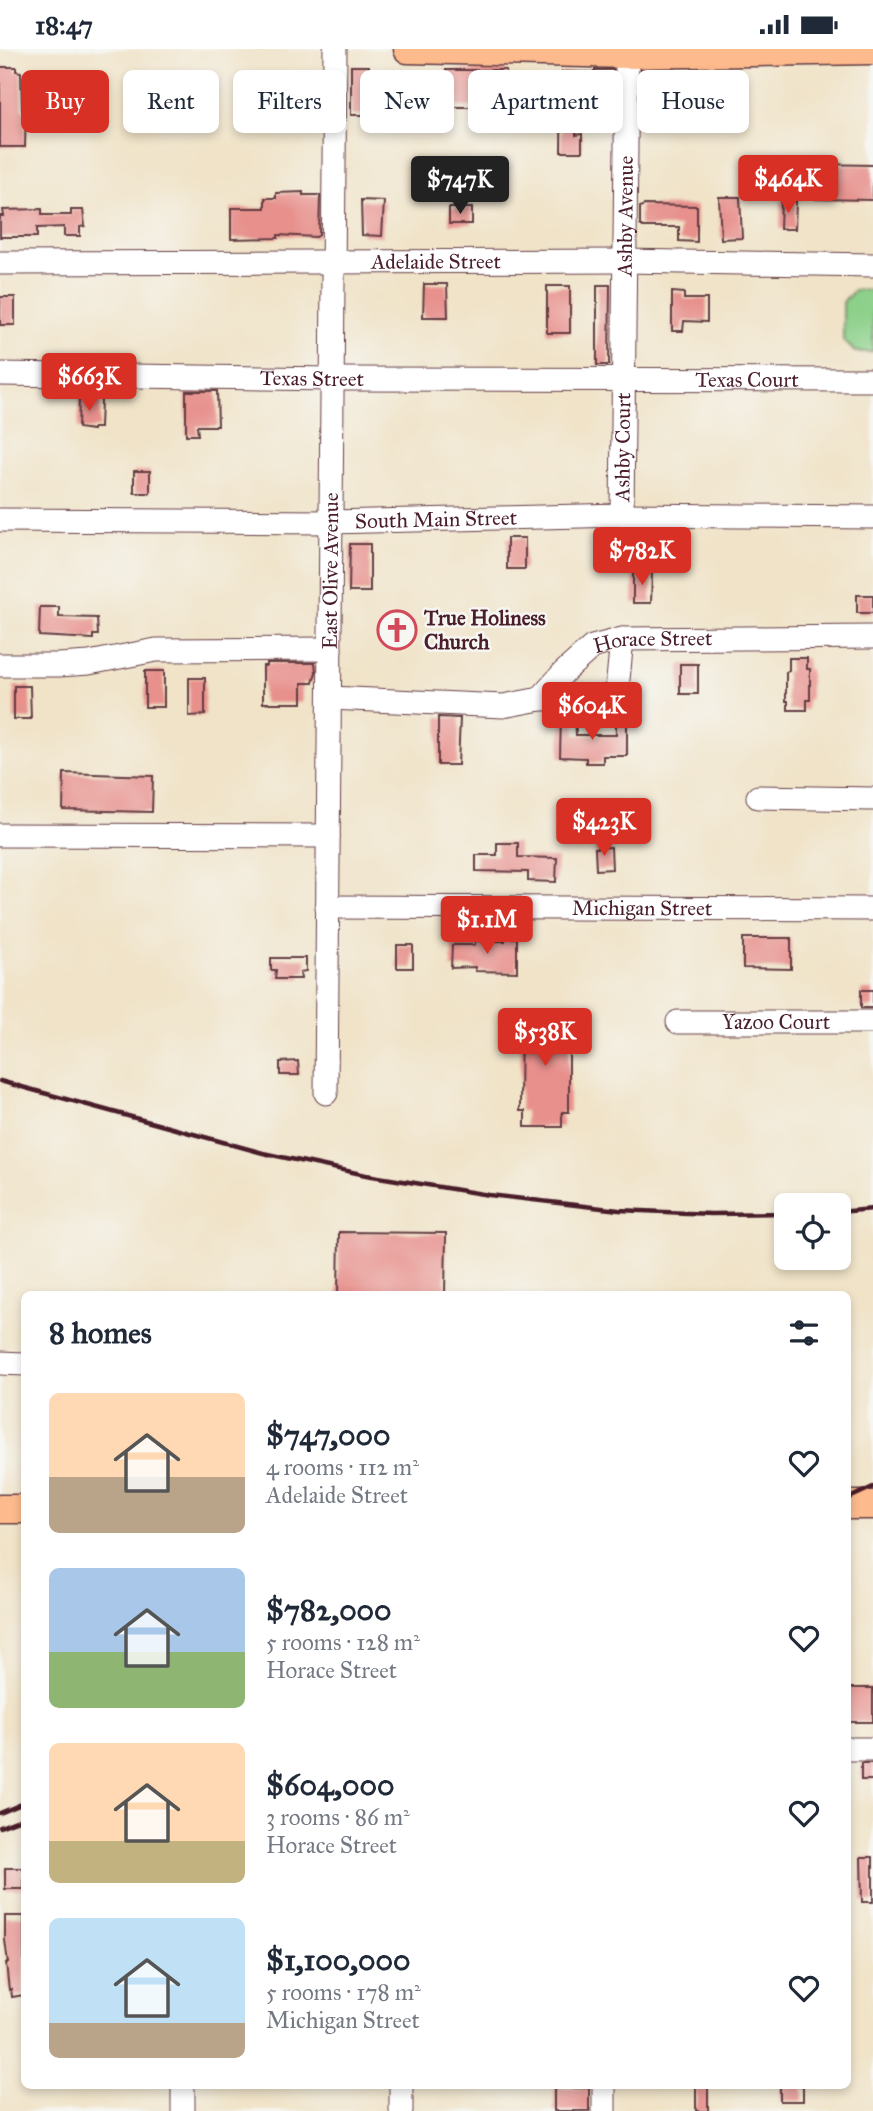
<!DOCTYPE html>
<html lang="en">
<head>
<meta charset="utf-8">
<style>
  :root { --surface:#fff; --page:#f6f6f7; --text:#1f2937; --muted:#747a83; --accent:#d93025 }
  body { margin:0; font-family:"IM FELL Great Primer",serif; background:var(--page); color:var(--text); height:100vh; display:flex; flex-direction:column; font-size:26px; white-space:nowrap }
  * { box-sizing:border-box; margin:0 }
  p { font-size:23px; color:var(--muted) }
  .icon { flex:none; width:38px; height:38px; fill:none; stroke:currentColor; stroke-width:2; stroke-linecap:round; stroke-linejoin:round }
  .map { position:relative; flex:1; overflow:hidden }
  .panel { position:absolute; left:21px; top:1242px; width:830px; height:798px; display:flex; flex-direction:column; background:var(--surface); border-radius:10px; box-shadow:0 4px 10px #0003 }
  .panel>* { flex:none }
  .guide { position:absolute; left:21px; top:21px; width:831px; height:63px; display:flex; gap:14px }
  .controls { position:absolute; left:774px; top:1144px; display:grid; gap:14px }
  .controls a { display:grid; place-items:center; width:77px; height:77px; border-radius:10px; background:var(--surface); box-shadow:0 4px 10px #0003; font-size:35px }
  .price { position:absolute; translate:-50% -60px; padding:0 16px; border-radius:7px; background:var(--accent); color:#fff; font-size:23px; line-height:46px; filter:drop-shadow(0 2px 4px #0008) }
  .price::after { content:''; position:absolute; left:50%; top:42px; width:21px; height:16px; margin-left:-10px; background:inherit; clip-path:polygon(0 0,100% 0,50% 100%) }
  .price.selected { background:#222; color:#fff }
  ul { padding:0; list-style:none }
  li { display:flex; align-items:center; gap:21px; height:175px; padding:0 28px }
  li span { display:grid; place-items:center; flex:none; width:196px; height:140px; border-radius:10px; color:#555 }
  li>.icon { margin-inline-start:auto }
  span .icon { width:84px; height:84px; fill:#fffc; stroke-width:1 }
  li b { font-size:30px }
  h2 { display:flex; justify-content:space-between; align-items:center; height:84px; padding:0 28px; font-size:30px }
  .pill { padding:0 24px; border-radius:10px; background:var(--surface); box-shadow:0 4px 10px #0003; font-size:24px; line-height:63px }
  .pill.selected { background:var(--accent); color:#fff }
  .status { display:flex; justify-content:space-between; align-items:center; height:49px; padding:0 35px; background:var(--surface); direction:ltr }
  .status svg { height:19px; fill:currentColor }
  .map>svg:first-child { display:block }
  .green { fill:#8cd08a; stroke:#6b785a; stroke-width:2 }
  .building { fill:#e7908c }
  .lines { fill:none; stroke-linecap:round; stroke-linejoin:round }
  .minor-casing { stroke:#633c43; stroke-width:25 }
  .major-casing { stroke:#633c43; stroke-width:31 }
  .minor { stroke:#fff; stroke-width:23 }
  .major { stroke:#fcba8d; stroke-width:28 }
  .rail { stroke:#4a1f2b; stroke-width:4.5 }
  .labels { text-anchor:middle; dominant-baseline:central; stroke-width:5; stroke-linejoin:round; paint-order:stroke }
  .street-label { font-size:21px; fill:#4a1f2b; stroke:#f6f6f2 }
  .poi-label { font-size:21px; font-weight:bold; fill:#4a1f2b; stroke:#f6f6f2; text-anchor:start }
</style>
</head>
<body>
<div class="status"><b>18:47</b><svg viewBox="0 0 49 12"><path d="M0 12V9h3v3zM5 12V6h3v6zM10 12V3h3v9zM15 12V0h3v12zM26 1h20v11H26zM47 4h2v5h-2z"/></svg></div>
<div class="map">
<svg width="873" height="2062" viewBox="0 0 873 2062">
  <rect width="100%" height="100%" fill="#f6f6f2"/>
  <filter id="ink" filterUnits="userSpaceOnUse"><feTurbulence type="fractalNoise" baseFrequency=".0143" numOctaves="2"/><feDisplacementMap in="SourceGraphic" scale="14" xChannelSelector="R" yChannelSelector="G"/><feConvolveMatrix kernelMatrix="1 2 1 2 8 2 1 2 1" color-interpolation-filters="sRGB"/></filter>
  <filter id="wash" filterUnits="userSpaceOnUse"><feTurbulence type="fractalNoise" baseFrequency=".00686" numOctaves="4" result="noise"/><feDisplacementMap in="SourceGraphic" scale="28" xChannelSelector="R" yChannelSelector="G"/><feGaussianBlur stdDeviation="1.57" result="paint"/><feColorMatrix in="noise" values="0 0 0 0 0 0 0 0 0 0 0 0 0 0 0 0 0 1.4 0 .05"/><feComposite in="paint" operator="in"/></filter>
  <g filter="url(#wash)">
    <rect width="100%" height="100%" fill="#f0e3c8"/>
    <!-- green -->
    <path class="green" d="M 855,241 L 873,241 L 873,303 L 855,303 L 843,291 L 843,253 Z"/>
    <g id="blocks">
      <!-- building -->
      <path class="building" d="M 351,17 L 369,17 L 369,25 L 446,24 L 446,21 L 506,21 L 505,57 L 501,57 L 501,79 L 478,79 L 478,58 L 445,58 L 445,73 L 387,74 L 387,66 L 351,66 Z
        M 0,18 L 16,18 L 16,22 L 21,23 L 22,61 L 26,61 L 25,98 L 0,98 Z
        M 595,21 L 613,21 L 613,46 L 576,46 L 576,86 L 582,85 L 582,103 L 561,103 L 562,23 L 595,23 Z
        M 641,21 L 675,21 L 674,63 L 640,63 Z
        M 817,115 L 873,116 L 873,151 L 816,150 Z
        M 303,143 L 303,146 L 320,146 L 319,186 L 316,188 L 278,186 L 278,189 L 231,190 L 231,159 L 265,159 L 265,149 L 276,149 L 276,144 Z
        M 719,148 L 740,148 L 742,189 L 721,190 Z
        M 361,151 L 384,152 L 382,187 L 362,186 Z
        M 781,152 L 796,152 L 795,180 L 780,180 Z
        M 644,156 L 697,157 L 697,193 L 679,192 L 679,178 L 643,178 L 640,176 L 640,158 Z
        M 449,159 L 472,159 L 472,175 L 449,175 Z
        M 42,160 L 42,166 L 71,166 L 71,161 L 83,161 L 85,177 L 80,178 L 80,187 L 64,187 L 64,178 L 37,179 L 37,188 L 0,188 L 0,167 L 4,167 L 3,161 Z
        M 424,235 L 447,235 L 448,268 L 423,268 Z
        M 597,236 L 610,236 L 609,316 L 597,316 Z
        M 547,237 L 570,237 L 570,284 L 547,284 Z
        M 672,243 L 684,244 L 684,250 L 707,250 L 707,273 L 684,272 L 683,282 L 672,282 Z
        M 0,248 L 15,248 L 15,276 L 0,276 Z
        M 186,342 L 217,342 L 218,377 L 197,377 L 198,386 L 186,386 Z
        M 83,346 L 95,346 L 95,350 L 101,350 L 100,379 L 93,379 L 93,381 L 78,379 L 79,349 L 83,349 Z
        M 134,422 L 150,422 L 150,444 L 134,444 Z
        M 605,488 L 624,488 L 624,518 L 605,518 Z
        M 507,489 L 525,489 L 525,520 L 507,520 Z
        M 350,495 L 370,495 L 370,543 L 349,543 Z
        M 633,523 L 652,523 L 651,554 L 633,554 Z
        M 857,546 L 873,546 L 873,564 L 857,564 Z
        M 40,558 L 59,558 L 59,568 L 97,569 L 98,586 L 93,586 L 93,590 L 39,587 Z
        M 789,609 L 807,609 L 807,620 L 810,620 L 810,651 L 807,651 L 807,661 L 788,661 L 788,652 L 786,652 L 786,623 L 789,622 Z
        M 266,614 L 315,614 L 316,623 L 313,634 L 302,634 L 302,654 L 263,654 L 263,617 L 266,617 Z
        M 680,615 L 698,615 L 698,645 L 680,645 Z
        M 145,622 L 164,622 L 164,658 L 145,658 Z
        M 189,629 L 205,629 L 205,666 L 189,667 Z
        M 14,637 L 30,637 L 31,670 L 14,670 Z
        M 561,666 L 575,666 L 576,686 L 616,686 L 616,673 L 627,673 L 627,707 L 603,707 L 603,714 L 586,714 L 586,709 L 560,708 Z
        M 438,668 L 460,669 L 458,716 L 438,716 Z
        M 64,724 L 153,727 L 152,763 L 63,761 Z
        M 497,794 L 518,794 L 518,808 L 557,809 L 556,833 L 528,832 L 528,823 L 476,822 L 476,806 L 497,806 Z
        M 611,798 L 612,820 L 596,821 L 595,799 Z
        M 505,889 L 517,889 L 517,923 L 475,922 L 475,918 L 451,919 L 452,896 L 475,896 L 475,892 L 505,892 Z
        M 743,889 L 791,889 L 791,920 L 743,919 Z
        M 397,896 L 413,896 L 413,919 L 397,919 Z
        M 271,909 L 306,909 L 306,922 L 300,923 L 301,930 L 275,930 L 276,921 L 271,921 Z
        M 861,941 L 873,941 L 873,959 L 861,959 Z
        M 521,962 L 569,962 L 569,1063 L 562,1063 L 562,1078 L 525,1078 L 525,1062 L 520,1062 Z
        M 298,1012 L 299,1026 L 280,1026 L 280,1013 Z
        M 339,1183 L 446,1184 L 445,1246 L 338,1246 Z
        M 847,1639 L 873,1639 L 873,1673 L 847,1673 Z
        M 861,1714 L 873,1714 L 873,1731 L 861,1731 Z
        M 861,1808 L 873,1808 L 873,1853 L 862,1853 Z
        M 5,1819 L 24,1819 L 24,1840 L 5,1840 Z
        M 5,1867 L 24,1867 L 24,1946 L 12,1948 L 11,1940 L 9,1941 L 6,1914 L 8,1914 L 5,1891 Z
        M 696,2037 L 708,2037 L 708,2062 L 696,2062 Z
        M 780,2037 L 803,2037 L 803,2052 L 780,2052 Z
        M 554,2039 L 589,2039 L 589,2062 L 554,2062 Z"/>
    </g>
  </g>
  <g filter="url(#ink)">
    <use href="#blocks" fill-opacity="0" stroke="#633c43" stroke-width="2"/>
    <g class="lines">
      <!-- minor casing -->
      <g class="minor-casing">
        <g id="minor">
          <path id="s1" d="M 0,214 L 623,212 L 873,216"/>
          <path id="s2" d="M 0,325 L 332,330 L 873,331"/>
          <path id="s3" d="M 622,466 L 627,5"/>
          <path id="s4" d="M 0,471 L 330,473 L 622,466 L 873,468"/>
          <path d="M 0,616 L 59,616 L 89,614 L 156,601 L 330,600"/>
          <path id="s5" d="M 330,649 L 503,657 L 540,650 L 564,623 L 592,598 L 622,590 L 873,588"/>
          <path d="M 540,650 L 606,650 L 617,641 L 622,590"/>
          <path d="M 758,748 L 873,750"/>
          <path d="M 0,786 L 328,787"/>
          <path id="s6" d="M 327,858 L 873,860"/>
          <path id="s7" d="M 678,973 L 873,973"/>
          <path id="s8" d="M 326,1044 L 335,0"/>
          <path d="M 0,1314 L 24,1315"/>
          <path d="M 847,1700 L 873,1700"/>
          <path d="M 183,2062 L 183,2037"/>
          <path d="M 401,2062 L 401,2037"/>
          <path d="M 604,2062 L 604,2037"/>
        </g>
      </g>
      <!-- major casing -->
      <g class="major-casing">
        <path id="major" d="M 408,0 L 627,5 L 873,1
          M 847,1456 L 873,1456
          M 0,1460 L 24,1460"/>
      </g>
      <!-- minor -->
      <use href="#minor" class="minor"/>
      <!-- major -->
      <use href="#major" class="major"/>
      <!-- rail -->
      <path class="rail" d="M 0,1032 L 263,1104 L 366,1126 L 489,1146 L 619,1161 L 711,1165 L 786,1164
        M 838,1163 L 873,1160
        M 847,1450 L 873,1438
        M 0,1764 L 24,1754
        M 0,1778 L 24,1769"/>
    </g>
  </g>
  <!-- icons -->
  <defs>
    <g id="church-ring" transform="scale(2.0125)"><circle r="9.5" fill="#f6f6f2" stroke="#d1495b" stroke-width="1.5"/><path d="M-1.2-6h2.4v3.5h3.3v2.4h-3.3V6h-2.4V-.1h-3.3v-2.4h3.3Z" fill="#d1495b"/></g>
  </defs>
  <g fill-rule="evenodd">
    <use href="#church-ring" x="397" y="581"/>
  </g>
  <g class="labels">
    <!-- street labels -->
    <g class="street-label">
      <text stroke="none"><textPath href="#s3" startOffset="299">Ashby Avenue</textPath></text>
      <text stroke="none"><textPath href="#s1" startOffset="436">Adelaide Street</textPath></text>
      <text stroke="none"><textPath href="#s2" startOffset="312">Texas Street</textPath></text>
      <text stroke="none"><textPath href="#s2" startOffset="747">Texas Court</textPath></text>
      <text stroke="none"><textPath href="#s3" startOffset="68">Ashby Court</textPath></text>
      <text stroke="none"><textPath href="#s4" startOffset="436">South Main Street</textPath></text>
      <text stroke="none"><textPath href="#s8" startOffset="522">East Olive Avenue</textPath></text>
      <text stroke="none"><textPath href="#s5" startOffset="346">Horace Street</textPath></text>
      <text stroke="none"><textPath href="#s6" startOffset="315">Michigan Street</textPath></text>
      <text stroke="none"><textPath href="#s7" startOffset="98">Yazoo Court</textPath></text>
    </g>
    <!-- poi labels -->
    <g class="poi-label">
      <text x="424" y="569">True Holiness<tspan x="424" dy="24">Church</tspan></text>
    </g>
  </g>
</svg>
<div class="controls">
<a><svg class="icon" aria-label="locate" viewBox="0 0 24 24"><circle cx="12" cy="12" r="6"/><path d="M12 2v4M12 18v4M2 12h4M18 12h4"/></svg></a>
</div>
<b class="price" style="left:788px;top:166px">$464K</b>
<b class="price selected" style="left:460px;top:167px">$747K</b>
<b class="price" style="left:89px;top:364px">$663K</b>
<b class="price" style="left:642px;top:538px">$782K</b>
<b class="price" style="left:592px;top:693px">$604K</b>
<b class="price" style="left:604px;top:809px">$423K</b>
<b class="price" style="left:487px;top:907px">$1.1M</b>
<b class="price" style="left:545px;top:1019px">$538K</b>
<div class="guide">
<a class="pill selected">Buy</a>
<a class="pill">Rent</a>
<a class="pill">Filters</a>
<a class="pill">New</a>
<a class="pill">Apartment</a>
<a class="pill">House</a>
</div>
<section class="panel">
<h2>8 homes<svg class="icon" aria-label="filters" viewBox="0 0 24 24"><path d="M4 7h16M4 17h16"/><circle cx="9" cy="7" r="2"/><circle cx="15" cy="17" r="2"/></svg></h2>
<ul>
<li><span style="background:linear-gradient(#ffd9b3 60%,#b9a48a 0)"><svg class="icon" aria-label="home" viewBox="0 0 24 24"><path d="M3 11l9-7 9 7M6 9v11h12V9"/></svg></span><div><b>$747,000</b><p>4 rooms · 112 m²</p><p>Adelaide Street</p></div><svg class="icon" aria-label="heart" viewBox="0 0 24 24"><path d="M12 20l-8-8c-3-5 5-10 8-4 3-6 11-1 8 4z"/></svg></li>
<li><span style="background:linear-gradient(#a9c7e8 60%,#8fb573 0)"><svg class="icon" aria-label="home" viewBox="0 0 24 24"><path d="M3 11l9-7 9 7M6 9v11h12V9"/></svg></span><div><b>$782,000</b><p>5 rooms · 128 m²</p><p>Horace Street</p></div><svg class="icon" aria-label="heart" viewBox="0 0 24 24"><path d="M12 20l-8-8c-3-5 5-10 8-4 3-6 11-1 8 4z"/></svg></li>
<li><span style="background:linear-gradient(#ffd9b3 70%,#c2b280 0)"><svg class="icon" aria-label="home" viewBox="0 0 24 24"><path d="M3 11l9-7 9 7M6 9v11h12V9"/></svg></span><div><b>$604,000</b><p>3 rooms · 86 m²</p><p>Horace Street</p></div><svg class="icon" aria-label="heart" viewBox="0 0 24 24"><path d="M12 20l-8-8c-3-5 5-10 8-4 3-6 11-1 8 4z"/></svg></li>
<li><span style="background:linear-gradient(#bfe0f5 75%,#b9a48a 0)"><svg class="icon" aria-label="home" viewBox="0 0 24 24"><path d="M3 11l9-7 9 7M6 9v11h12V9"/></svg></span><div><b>$1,100,000</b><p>5 rooms · 178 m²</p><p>Michigan Street</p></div><svg class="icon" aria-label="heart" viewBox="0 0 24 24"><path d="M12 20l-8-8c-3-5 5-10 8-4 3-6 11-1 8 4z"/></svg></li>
</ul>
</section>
</div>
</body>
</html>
